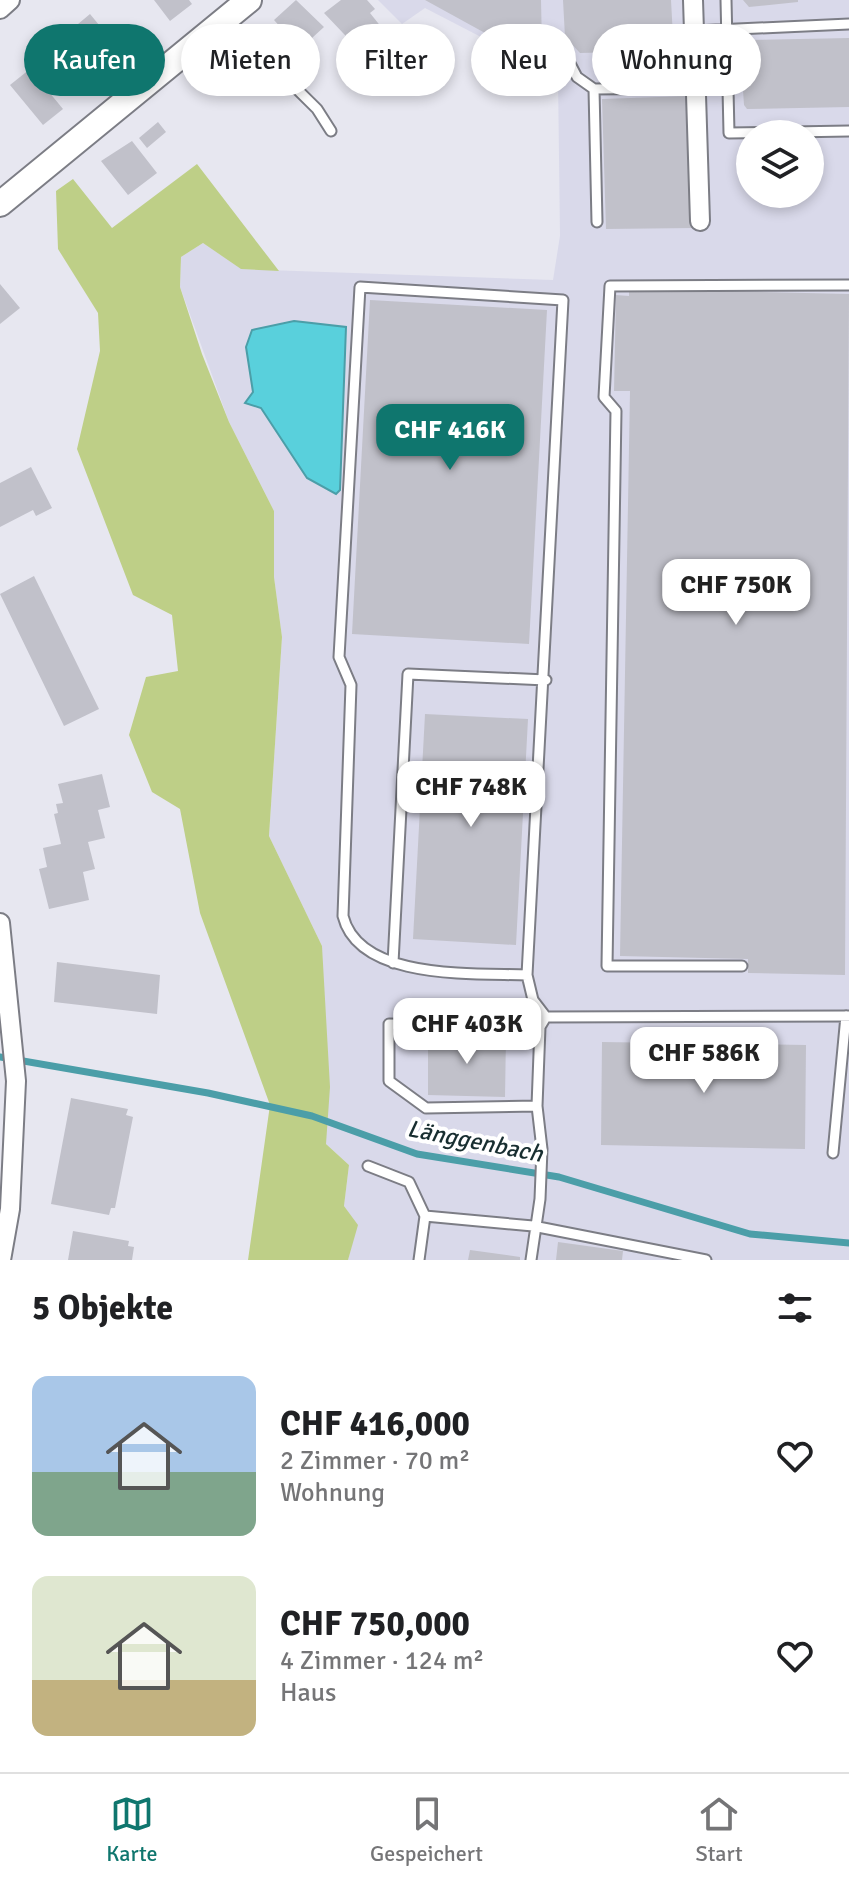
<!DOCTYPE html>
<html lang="de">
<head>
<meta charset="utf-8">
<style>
  :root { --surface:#fff; --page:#f2f2f2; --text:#202124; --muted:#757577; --line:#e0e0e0; --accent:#0f766e }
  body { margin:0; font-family:Signika,sans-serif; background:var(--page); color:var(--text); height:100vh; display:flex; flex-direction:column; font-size:30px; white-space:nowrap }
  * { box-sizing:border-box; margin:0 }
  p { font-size:26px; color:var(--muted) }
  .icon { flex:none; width:44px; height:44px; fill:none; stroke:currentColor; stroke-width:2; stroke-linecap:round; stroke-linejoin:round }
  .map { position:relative; height:1260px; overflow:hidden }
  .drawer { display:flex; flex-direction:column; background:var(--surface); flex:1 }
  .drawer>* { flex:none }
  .top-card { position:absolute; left:24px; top:24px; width:802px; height:72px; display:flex; gap:16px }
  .fabs { position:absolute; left:736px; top:120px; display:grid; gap:16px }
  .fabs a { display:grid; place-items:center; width:88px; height:88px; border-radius:50%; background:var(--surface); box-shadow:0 4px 12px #0003; font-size:40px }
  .price { position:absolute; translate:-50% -68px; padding:0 18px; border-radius:16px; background:#fff; color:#222; font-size:26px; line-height:52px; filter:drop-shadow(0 2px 4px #0008) }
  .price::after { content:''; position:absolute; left:50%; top:48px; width:24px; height:18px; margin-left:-12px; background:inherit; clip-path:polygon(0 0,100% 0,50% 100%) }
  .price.selected { background:var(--accent); color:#fff }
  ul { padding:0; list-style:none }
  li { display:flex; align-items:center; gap:24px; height:200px; padding:0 32px }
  li span { display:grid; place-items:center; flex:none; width:224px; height:160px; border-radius:16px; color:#555 }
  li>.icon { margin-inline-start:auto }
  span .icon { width:96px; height:96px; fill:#fffc; stroke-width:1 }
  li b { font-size:34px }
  h2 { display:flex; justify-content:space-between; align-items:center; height:96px; padding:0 32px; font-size:34px }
  .chip { padding:0 28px; border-radius:36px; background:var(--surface); box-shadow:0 4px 12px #0003; font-size:28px; line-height:72px }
  .chip.selected { background:var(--accent); color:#fff }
  .tabs { display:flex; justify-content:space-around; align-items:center; height:112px; border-top:2px solid var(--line); background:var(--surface); font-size:22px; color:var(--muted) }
  .tabs a { display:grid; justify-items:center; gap:4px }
  .tabs .selected { color:var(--accent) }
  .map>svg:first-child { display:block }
  .built { fill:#d9d9ea; fill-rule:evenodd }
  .green { fill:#becf87 }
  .water { fill:#59d0dc; stroke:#4b9ea8; stroke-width:2 }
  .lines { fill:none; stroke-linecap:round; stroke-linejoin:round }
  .stream { stroke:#4b9ea8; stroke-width:7 }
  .building { fill:#c1c1ca }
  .lane-casing { stroke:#7c7d85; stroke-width:13 }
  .street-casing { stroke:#7c7d85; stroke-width:22 }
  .secondary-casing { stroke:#7c7d85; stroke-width:28 }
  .lane { stroke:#fff; stroke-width:9 }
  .street { stroke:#fff; stroke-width:18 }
  .secondary { stroke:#fff; stroke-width:24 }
  .labels { text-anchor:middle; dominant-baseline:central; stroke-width:8; stroke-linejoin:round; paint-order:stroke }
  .water-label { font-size:24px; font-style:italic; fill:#182e30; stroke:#fff }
</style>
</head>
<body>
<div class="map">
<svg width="849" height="1260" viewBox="0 0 849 1260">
  <rect width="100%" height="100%" fill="#e7e7f0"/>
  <!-- built -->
  <path class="built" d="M 378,0 L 849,0 L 849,1260 L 348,1260 L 357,1225 L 344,1206 L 349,1165 L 326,1144 L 322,946 L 269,836 L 282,637 L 274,577 L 274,511 L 229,422 L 180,287 L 181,257 L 203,243 L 242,269 L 553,280 L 560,236 L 558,77 L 425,8 L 402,24 ZM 750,134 L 810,134 L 810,194 L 750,194 Z"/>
  <!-- green -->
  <path class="green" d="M 197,164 L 279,271 L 241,269 L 203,243 L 181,257 L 180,287 L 202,354 L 229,422 L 274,511 L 274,577 L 282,637 L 269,836 L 322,946 L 330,1087 L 326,1144 L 349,1165 L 344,1206 L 358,1225 L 348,1260 L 248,1260 L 270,1105 L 200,913 L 180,809 L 152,792 L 129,735 L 146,677 L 178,671 L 172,615 L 133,595 L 77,449 L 100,351 L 98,313 L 58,249 L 56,191 L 73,179 L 112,228 Z"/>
  <!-- water -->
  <path class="water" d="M 294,321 L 346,327 L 340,490 L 336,494 L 307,478 L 261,408 L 245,403 L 253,392 L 246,347 L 252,330 Z"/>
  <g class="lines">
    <!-- stream -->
    <path class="stream" d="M 0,1057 L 208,1093 L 312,1116 L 417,1154 L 559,1177 L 750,1234 L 849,1243"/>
  </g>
  <!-- building -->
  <path class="building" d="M 154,0 L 189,0 L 192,4 L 170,21 Z
    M 296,0 L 324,27 L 300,49 L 274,20 Z
    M 341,0 L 367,0 L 375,9 L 370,13 L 386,33 L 362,53 L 324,13 Z
    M 425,0 L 541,0 L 542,46 L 527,56 Z
    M 563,0 L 671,0 L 673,37 L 658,51 L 580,53 L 565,37 Z
    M 743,0 L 798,0 L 798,2 L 749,7 Z
    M 90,14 L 127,59 L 110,74 L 72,29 Z
    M 849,38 L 849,107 L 747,109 L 744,105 L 743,90 L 737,84 L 736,66 L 742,60 L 745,40 Z
    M 30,69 L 63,109 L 43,125 L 10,85 Z
    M 688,96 L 693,228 L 606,229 L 602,99 Z
    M 158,122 L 166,132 L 147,148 L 139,138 Z
    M 132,141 L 157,173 L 128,195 L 101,161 Z
    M 0,284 L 20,308 L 0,324 Z
    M 629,289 L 849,294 L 845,975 L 748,973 L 748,959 L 620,956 L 630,391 L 614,391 L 616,295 L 629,296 Z
    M 370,300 L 547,310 L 529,644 L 352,634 Z
    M 31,467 L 52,508 L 36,516 L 33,510 L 0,527 L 0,483 Z
    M 34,576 L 99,709 L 64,726 L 0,594 Z
    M 425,714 L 528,719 L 516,945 L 413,939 Z
    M 102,774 L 110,807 L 98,810 L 105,838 L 88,842 L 95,869 L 83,872 L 89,900 L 49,909 L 39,869 L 47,867 L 43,848 L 61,844 L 54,814 L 58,813 L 56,804 L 63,803 L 58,784 Z
    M 57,962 L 160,975 L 157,1014 L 54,1002 Z
    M 428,1035 L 506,1036 L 505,1097 L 428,1095 Z
    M 602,1042 L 806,1045 L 805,1149 L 601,1145 Z
    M 71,1098 L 128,1109 L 126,1115 L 133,1117 L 115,1208 L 111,1208 L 109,1215 L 51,1204 Z
    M 73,1231 L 129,1241 L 128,1246 L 134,1247 L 132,1260 L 68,1260 Z
    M 558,1242 L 623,1251 L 622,1260 L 556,1260 Z
    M 470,1250 L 520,1257 L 520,1260 L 468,1260 Z"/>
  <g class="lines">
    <!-- lane casing -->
    <g class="lane-casing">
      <path id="lane" d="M 726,0 L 729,133 L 849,131
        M 227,20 L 317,109 L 331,131
        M 694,31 L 849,24
        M 565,54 L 577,77 L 594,89 L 698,88
        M 594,89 L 597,222
        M 393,963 L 408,674 L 546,680
        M 742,966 L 607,966 L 616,411 L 604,397 L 610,286 L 849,285
        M 527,975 C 475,973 359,981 343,916 L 351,685 L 339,657 L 360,287 L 563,300 L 527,975 L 533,1000 L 546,1017
        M 537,1106 L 426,1108 L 389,1081 L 389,1024 L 540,1027
        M 833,1153 L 846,1016
        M 368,1166 L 409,1182 L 425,1216
        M 419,1260 L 425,1216 L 533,1226 L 706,1260
        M 531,1260 L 540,1199 L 542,1149 L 537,1106 L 540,1027 L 546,1017 L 849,1016"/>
    </g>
    <!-- street casing -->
    <g class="street-casing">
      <path id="street" d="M 693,0 L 700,221
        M 0,9 L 10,0
        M 0,923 L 16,1081 L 10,1209 L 1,1260"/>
    </g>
    <!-- secondary casing -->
    <g class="secondary-casing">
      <path id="secondary" d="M 0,204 L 249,0"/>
    </g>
    <!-- lane -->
    <use href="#lane" class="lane"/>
    <!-- street -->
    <use href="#street" class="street"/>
    <!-- secondary -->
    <use href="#secondary" class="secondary"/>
  </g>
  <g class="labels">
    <!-- water labels -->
    <g class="water-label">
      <text transform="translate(475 1141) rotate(11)">Länggenbach</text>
    </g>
  </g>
</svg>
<div class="fabs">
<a><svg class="icon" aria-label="layers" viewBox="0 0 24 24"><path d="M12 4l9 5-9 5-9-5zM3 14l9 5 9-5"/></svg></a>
</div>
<b class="price selected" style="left:450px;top:472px">CHF 416K</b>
<b class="price" style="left:736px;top:627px">CHF 750K</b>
<b class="price" style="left:471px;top:829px">CHF 748K</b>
<b class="price" style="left:467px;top:1066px">CHF 403K</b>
<b class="price" style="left:704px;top:1095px">CHF 586K</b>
<div class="top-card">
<a class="chip selected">Kaufen</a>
<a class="chip">Mieten</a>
<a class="chip">Filter</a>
<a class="chip">Neu</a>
<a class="chip">Wohnung</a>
</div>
</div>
<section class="drawer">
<h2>5 Objekte<svg class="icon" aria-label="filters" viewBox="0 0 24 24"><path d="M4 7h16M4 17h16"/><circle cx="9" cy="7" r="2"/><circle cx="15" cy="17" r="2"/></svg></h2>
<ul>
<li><span style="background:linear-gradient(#a9c7e8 60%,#7fa58c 0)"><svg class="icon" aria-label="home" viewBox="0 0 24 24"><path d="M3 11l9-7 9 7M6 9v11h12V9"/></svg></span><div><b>CHF 416,000</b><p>2 Zimmer · 70 m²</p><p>Wohnung</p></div><svg class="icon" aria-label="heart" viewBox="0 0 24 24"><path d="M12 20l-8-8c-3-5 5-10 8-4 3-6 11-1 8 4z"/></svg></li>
<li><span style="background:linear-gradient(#dfe7d0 65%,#c2b280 0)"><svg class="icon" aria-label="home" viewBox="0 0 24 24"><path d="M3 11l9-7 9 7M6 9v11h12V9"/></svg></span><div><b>CHF 750,000</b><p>4 Zimmer · 124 m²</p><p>Haus</p></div><svg class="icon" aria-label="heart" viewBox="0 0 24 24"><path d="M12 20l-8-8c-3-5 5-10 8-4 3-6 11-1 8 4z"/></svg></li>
</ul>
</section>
<nav class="tabs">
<a class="selected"><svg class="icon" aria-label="map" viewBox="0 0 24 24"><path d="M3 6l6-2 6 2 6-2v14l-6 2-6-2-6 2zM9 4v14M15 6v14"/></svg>Karte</a>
<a><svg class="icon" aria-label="saved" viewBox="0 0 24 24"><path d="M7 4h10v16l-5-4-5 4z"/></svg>Gespeichert</a>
<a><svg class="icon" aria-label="home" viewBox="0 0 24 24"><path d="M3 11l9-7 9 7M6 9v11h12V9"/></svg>Start</a>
</nav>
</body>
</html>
